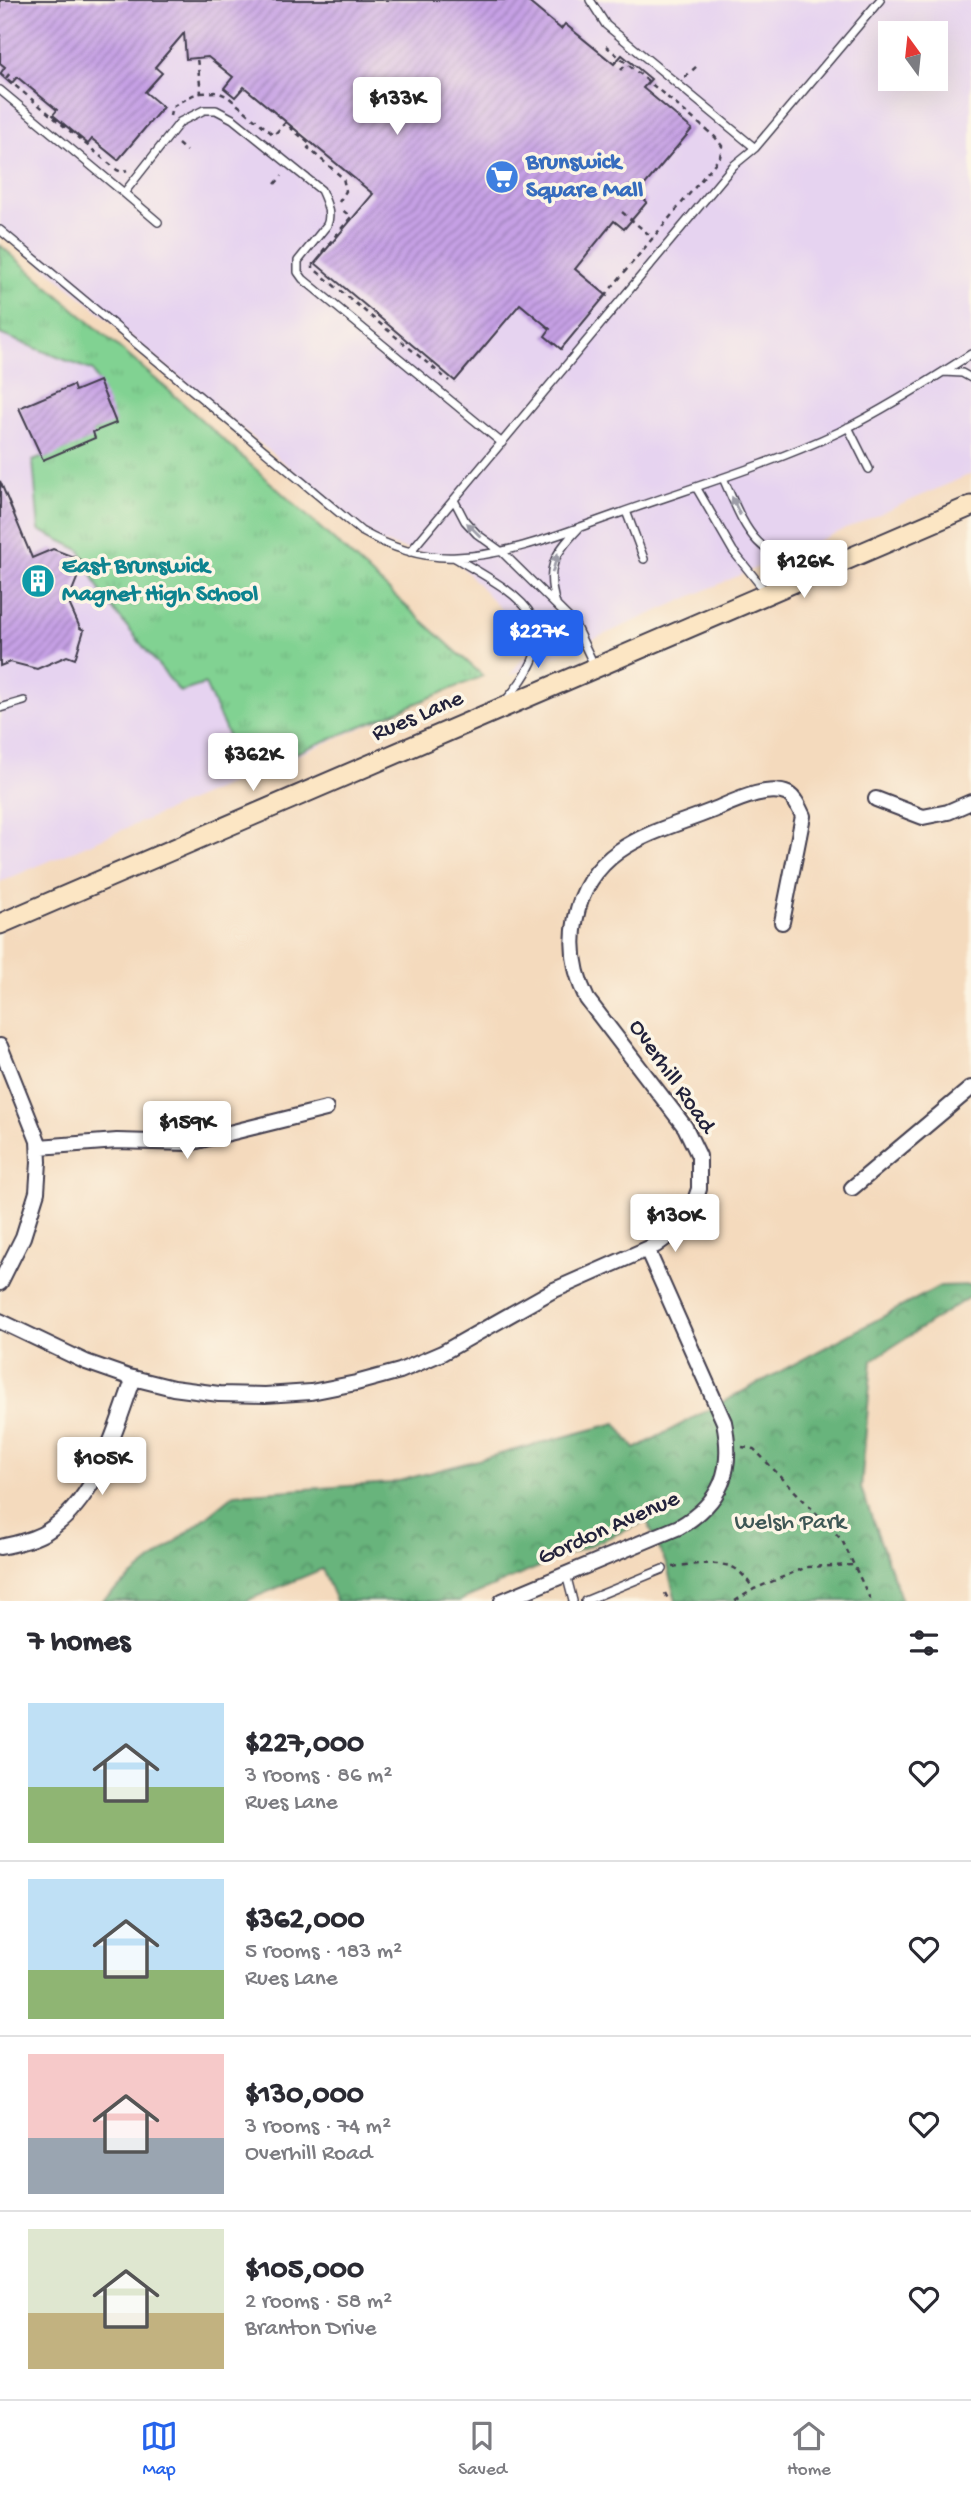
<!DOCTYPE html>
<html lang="en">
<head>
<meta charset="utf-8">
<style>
  :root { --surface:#fff; --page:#f7f7f7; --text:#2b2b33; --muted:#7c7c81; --line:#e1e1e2; --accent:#2563eb }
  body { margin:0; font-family:"Gochi Hand",sans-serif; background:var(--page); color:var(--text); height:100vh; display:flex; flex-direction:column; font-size:26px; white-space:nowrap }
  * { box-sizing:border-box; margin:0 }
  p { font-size:23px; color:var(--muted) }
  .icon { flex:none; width:38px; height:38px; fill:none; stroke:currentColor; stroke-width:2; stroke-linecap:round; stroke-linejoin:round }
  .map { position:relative; height:1601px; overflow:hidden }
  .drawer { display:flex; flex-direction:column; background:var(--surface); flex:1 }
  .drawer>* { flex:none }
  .needle { width:46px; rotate:345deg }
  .buttons { position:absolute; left:878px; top:21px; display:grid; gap:14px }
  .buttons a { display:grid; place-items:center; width:70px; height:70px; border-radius:0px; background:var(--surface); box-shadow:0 7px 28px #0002; font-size:35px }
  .price { position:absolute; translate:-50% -60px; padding:0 16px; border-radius:7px; background:#fff; color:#222; font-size:23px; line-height:46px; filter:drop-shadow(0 2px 4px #0008) }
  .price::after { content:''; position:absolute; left:50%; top:42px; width:21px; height:16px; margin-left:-10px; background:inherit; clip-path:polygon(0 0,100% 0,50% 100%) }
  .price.selected { background:var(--accent); color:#fff }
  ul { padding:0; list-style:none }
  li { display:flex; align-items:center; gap:21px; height:175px; padding:0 28px }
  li+li { border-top:2px solid var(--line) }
  li span { display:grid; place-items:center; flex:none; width:196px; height:140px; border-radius:0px; color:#555 }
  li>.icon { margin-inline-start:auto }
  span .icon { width:84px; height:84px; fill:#fffc; stroke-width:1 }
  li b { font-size:30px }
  h2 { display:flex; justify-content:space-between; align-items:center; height:84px; padding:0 28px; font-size:30px }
  .tab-bar { display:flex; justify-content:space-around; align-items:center; height:98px; border-top:2px solid var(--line); background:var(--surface); font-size:19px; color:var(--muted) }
  .tab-bar a { display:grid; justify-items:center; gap:4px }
  .tab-bar .selected { color:var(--accent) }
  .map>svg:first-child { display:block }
  .built { fill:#e6d3f0; fill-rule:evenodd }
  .grass { fill:url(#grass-tufts); stroke:#527a66; stroke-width:2 }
  .forest { fill:url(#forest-crowns); stroke:#456b5c; stroke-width:2 }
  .building { fill:url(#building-hatch) }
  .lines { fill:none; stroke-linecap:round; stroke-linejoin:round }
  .lane-casing { stroke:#423e4e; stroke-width:10 }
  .street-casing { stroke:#423e4e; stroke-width:18 }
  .secondary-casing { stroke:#423e4e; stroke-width:23 }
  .path { stroke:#423e4e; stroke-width:2.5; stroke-dasharray:5 5; stroke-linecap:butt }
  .lane { stroke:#fff; stroke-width:7 }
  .street { stroke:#fff; stroke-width:14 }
  .secondary { stroke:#fce6c4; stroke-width:19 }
  .oneway { fill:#9c9ca7 }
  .labels { text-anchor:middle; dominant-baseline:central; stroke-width:7; stroke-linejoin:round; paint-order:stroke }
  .shop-label { font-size:24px; font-weight:bold; fill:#366cbe; stroke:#fcf5e5; text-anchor:start }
  .culture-label { font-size:24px; font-weight:bold; fill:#0d838f; stroke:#fcf5e5; text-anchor:start }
  .street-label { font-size:24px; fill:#22223b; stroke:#fcf5e5 }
  .park-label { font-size:24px; fill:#3e5755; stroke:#fcf5e5 }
</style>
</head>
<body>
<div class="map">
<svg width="971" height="1601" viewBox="0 0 971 1601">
  <defs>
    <pattern id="grass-tufts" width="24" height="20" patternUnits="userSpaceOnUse" patternTransform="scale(1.75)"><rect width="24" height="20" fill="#81d292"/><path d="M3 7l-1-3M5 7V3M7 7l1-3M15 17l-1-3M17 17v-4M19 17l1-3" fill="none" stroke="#6fb47f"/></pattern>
    <pattern id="forest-crowns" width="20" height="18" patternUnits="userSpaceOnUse" patternTransform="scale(1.75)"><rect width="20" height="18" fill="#68b47c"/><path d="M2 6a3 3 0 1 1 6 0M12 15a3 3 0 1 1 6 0" fill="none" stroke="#559267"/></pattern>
    <pattern id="building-hatch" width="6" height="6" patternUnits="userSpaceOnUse" patternTransform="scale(1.75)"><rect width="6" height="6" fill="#c6a0e5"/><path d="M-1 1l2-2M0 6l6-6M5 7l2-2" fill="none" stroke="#a082bb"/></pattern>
  </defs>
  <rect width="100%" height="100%" fill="#fcf5e5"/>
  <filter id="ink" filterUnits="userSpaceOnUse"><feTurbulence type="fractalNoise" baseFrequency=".0143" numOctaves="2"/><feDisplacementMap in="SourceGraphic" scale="14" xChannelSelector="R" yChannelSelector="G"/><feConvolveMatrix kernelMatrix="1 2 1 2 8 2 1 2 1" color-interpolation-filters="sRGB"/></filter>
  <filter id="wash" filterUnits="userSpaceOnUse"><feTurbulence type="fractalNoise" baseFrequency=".00686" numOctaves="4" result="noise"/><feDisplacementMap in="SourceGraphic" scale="28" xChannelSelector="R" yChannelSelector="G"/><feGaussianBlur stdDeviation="1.57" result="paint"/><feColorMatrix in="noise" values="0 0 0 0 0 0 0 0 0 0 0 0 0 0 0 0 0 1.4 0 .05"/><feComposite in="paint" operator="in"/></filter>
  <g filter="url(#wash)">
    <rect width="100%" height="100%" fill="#f4dabd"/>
    <!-- built -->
    <path class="built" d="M 0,0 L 971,0 L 971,474 L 509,676 L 526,654 L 519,629 L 454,558 L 432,556 L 380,542 L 0,230 ZM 891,33 L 936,33 L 936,79 L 891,79 Z
      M 0,260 L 483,676 L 0,882 Z"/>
    <!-- grass -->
    <path class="grass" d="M 0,245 L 173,394 L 483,676 L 245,774 L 205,684 L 180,692 L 103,597 L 80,550 L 39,530 L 33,461 L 93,437 L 92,432 L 113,422 L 93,371 L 0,334 Z"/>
    <!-- forest -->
    <path class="forest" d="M 971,1285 L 971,1296 L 872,1360 L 861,1488 L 902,1601 L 676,1601 L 667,1566 L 647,1521 L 459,1601 L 336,1601 L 322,1569 L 246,1601 L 102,1601 L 235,1494 L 391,1483 L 616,1423 L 635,1449 L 940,1286 Z"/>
    <g id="blocks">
      <!-- building -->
      <path class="building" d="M 0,0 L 526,0 L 561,29 L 565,24 L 614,64 L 622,55 L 651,79 L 643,88 L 692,129 L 638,193 L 647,202 L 624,229 L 614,221 L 575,269 L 606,295 L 561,349 L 545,336 L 550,329 L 520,304 L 455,381 L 315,263 L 373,194 L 244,87 L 235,97 L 224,88 L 233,77 L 208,57 L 186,59 L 184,33 L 155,67 L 162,73 L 145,92 L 163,107 L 118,160 L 92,139 L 88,144 L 53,115 L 57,110 L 17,77 L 11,84 L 0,74 L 5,67 L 0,63 Z
        M 99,381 L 116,423 L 93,432 L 95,438 L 43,460 L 19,408 L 73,385 L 75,391 Z
        M 0,481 L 32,558 L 53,549 L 84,561 L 68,601 L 80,628 L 84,630 L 75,659 L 67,656 L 37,669 L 10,662 L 0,666 Z"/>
    </g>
  </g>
  <g filter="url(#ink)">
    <use href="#blocks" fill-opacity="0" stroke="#423e4e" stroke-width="2"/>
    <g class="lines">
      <!-- lane casing -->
      <g class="lane-casing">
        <path id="lane" d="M 590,0 L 606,25 L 755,148
          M 0,90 L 124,193 L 180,122 L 204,110 L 216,110 L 233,119 L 321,190 C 326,201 332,214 327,225 L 298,261 L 298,272 L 303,279 L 502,443
          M 124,193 L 158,222
          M 0,230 L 361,531 C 391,548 422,559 457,557 C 513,555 567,531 620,513 C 693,487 769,465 839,432 C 885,409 928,382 971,354
          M 944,372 L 962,373 L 971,378
          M 848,427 L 869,469
          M 723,478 C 745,527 754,559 815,567
          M 696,487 L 733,551 L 765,591
          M 454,500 L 465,521 L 477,534 L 502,552 L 574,623 L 594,665
          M 626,511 L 644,559
          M 410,552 L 733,166 L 755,148 L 880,0
          M 455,558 C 522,597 573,622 507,699
          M 556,604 C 545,568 554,554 579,528
          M 0,708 L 24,701
          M 566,1574 L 573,1601
          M 585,1601 L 663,1569"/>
      </g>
      <!-- street casing -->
      <g class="street-casing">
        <path id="street" d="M 876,799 L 923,817 L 948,812 L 971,802
          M 0,1046 L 38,1141 L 39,1162 L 37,1192 L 23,1237 L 0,1283
          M 39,1147 L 117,1141 L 189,1143 L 326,1109
          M 852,1188 L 971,1088
          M 0,1321 L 86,1362 L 129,1377 L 173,1388 L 219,1394 L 265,1395 L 311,1392 L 356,1383 L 400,1371 L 442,1353 L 552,1291 L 656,1245 L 682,1226 L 691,1212 L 699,1189 L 699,1156 L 685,1127 L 587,999 C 562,949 571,885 619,851 C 646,832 681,823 711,811 C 731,803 767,784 788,794 C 796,799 799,808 803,816 L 782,922
          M 0,1547 C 15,1544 33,1540 46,1532 C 98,1500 114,1431 134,1378
          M 502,1601 L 679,1527 C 722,1502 734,1470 724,1422 L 647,1249"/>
      </g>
      <!-- secondary casing -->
      <g class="secondary-casing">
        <path id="secondary" d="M 0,924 L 971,506"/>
      </g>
      <!-- path -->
      <path class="path" d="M 606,46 L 715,137 L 722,146 L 720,157 L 608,292 L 606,298
        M 621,70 L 627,63
        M 0,73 L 117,170 L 122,172 L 127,170
        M 685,77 L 698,65
        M 6,78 L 11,72
        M 201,93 L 217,92 L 227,96 L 274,135 L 285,123 L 311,145 L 308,148 L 343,178 L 346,191 L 339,202
        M 170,116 L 172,107 L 193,95 L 201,93 L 197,58
        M 178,144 L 186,151
        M 275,184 L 282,176
        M 622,212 L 653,238
        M 322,252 L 351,217 L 340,208
        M 313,263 L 313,268 L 449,381
        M 742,1447 L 754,1449 L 842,1540 L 871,1601
        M 673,1567 C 688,1564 715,1562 730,1566 C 741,1570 747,1580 754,1589
        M 665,1593 L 669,1601
        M 735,1601 L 754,1589 L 807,1567 L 855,1565"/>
      <!-- lane -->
      <use href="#lane" class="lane"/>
      <!-- street -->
      <use href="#street" class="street"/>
      <!-- secondary -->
      <use href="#secondary" class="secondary"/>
    </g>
    <!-- one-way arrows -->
    <defs><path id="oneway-solid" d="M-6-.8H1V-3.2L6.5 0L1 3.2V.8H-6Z" transform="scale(1.75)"/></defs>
    <g class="oneway">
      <use href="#oneway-solid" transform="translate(736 506) rotate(-114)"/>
      <use href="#oneway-solid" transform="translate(474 530) rotate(-135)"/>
      <use href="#oneway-solid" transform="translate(555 563) rotate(-74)"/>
    </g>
  </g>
  <!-- icons -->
  <defs>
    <g id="supermarket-disc" transform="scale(1.75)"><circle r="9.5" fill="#3f7fe0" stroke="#fcf5e5"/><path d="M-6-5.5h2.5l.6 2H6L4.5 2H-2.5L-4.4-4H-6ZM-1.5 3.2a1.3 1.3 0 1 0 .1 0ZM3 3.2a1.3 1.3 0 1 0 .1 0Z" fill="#fff"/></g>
    <g id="building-disc" transform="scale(1.75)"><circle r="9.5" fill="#0f9aa8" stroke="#fcf5e5"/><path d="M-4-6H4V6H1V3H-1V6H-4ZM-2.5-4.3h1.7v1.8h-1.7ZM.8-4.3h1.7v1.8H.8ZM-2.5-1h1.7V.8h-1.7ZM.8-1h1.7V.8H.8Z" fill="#fff"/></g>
  </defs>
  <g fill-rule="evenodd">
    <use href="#supermarket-disc" x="502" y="177"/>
    <use href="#building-disc" x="38" y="581"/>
  </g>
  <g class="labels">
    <!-- shop labels -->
    <g class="shop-label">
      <text x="526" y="163">Brunswick<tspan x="526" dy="28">Square Mall</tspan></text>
    </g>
    <!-- culture labels -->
    <g class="culture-label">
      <text x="62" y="567">East Brunswick<tspan x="62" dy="28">Magnet High School</tspan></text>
    </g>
    <!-- street labels -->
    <g class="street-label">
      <text transform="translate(418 717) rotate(-23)">Rues Lane</text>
      <text transform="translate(671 1077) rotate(55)">Overhill Road</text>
      <text transform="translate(609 1529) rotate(-24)">Gordon Avenue</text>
    </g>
    <!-- park labels -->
    <g class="park-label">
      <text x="790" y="1523">Welsh Park</text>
    </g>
  </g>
</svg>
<div class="buttons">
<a><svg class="needle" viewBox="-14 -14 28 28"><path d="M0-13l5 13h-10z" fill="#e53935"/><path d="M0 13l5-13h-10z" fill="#7c7c81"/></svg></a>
</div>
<b class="price" style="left:397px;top:137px">$133K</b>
<b class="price" style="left:804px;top:600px">$126K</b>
<b class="price selected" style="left:538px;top:670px">$227K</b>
<b class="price" style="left:253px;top:793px">$362K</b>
<b class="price" style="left:187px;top:1161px">$159K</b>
<b class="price" style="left:675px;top:1254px">$130K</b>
<b class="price" style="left:102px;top:1497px">$105K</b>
</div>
<section class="drawer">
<h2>7 homes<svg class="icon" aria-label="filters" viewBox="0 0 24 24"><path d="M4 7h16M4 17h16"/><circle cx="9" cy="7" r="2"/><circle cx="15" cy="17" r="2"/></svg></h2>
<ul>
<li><span style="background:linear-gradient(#bfe0f5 60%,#8fb573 0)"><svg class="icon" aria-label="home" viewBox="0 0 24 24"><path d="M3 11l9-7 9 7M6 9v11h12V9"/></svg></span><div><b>$227,000</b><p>3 rooms · 86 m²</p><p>Rues Lane</p></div><svg class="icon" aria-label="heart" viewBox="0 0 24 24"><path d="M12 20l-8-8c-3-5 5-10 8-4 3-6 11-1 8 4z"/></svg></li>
<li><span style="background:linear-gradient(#bfe0f5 65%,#8fb573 0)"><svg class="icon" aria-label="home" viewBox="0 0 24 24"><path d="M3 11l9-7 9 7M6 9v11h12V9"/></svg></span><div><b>$362,000</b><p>5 rooms · 183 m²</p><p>Rues Lane</p></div><svg class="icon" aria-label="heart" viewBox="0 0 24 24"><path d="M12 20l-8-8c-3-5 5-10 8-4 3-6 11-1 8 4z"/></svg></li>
<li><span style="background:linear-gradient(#f6c9c9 60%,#9aa5b1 0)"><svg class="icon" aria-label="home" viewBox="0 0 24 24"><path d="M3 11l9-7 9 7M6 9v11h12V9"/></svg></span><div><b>$130,000</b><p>3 rooms · 74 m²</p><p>Overhill Road</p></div><svg class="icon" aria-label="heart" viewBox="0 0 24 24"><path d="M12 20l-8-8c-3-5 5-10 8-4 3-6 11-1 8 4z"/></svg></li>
<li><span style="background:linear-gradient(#dfe7d0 60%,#c2b280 0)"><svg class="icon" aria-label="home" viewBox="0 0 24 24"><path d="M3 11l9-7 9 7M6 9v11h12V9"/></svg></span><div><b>$105,000</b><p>2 rooms · 58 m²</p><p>Branton Drive</p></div><svg class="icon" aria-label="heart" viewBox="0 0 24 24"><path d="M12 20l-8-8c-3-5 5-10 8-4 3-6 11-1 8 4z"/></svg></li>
</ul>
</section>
<nav class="tab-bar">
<a class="selected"><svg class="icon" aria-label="map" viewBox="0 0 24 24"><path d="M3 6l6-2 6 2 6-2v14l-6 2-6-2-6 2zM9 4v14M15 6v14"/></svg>Map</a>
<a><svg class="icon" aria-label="saved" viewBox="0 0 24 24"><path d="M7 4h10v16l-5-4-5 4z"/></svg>Saved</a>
<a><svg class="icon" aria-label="home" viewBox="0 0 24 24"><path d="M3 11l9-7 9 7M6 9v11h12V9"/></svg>Home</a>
</nav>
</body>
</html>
